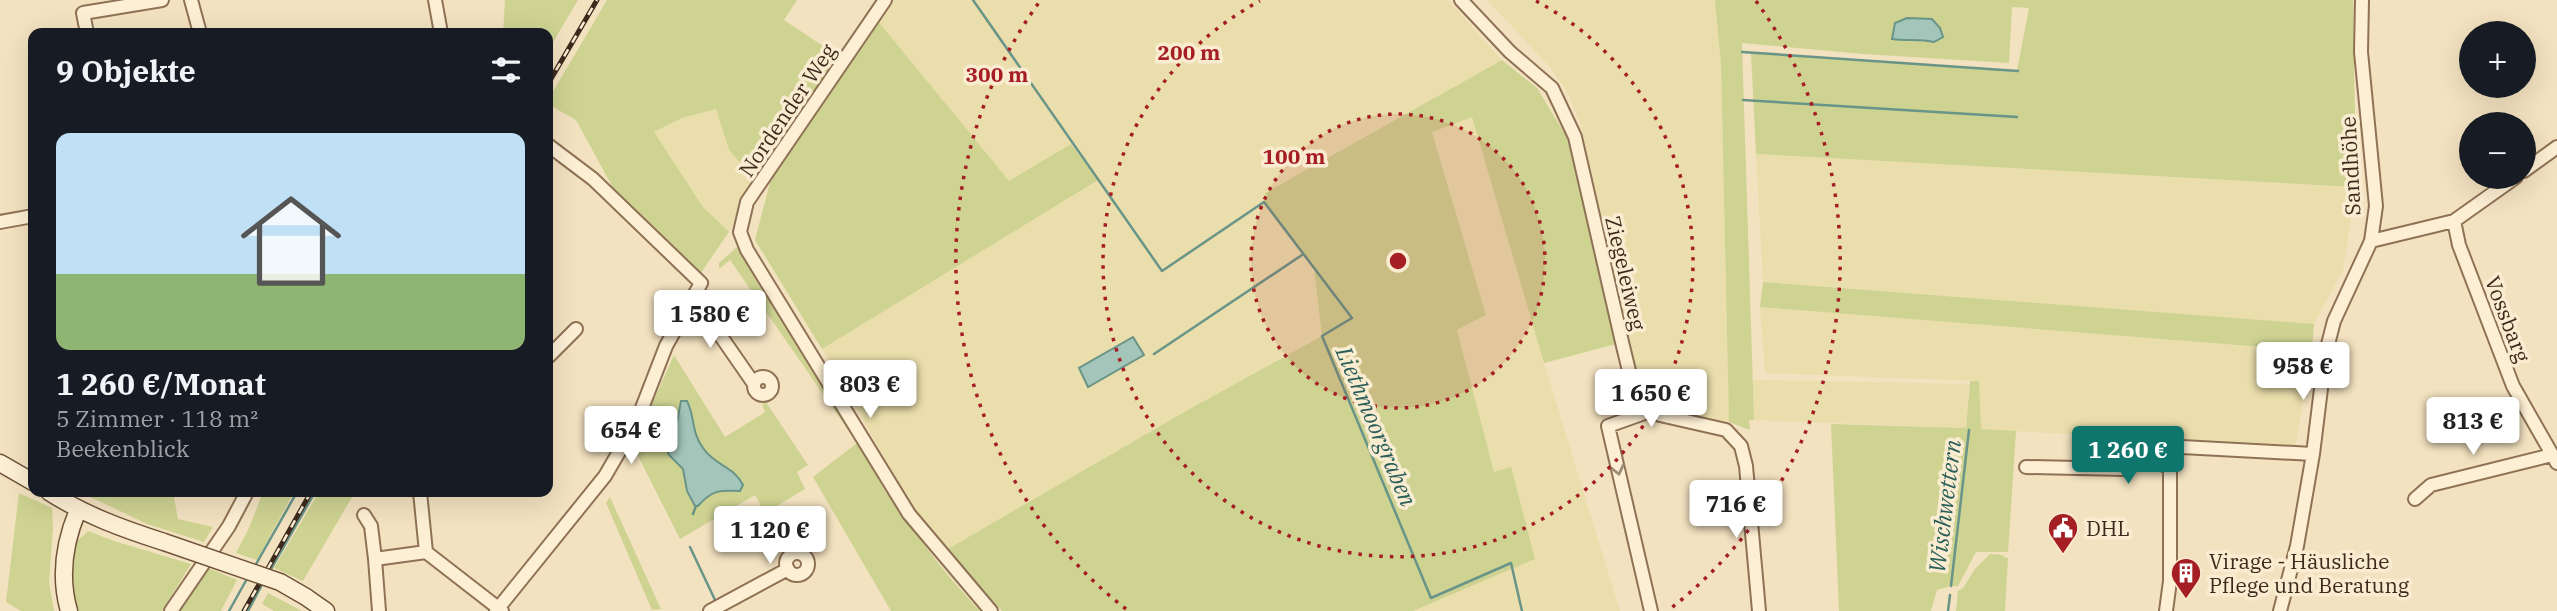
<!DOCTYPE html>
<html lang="de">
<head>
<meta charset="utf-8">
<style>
  :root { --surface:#171b24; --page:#242831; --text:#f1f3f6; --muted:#9ea1a6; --accent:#0f766e }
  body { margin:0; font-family:"IBM Plex Serif",serif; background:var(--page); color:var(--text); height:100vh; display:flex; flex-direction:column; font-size:26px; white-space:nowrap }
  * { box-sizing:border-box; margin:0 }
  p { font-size:23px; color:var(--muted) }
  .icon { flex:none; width:38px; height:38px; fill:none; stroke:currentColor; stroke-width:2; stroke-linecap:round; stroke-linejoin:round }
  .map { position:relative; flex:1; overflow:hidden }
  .details { position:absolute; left:28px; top:28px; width:525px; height:469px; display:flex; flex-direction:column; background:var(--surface); border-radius:14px; box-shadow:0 7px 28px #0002 }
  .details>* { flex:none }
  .tools { position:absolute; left:2459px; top:21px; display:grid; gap:14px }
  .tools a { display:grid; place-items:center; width:77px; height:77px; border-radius:50%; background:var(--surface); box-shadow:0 7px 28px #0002; font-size:35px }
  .price { position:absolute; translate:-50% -60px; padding:0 16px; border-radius:7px; background:#fff; color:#222; font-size:23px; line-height:46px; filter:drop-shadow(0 2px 4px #0008) }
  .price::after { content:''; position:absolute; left:50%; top:42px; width:21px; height:16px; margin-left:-10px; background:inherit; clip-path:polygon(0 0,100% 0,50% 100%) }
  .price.current { background:var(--accent); color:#fff }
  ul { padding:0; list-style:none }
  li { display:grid; align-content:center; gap:14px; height:371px; padding:0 28px }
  li span { display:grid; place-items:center; height:217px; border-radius:14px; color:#555 }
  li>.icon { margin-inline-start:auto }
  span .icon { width:126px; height:126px; fill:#fffc; stroke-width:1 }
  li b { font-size:30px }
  h2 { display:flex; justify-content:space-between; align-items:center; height:84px; padding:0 28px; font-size:30px }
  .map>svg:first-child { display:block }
  .farmland { fill:#eadeac }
  .green { fill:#ced392; fill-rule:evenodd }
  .water { fill:#a3c5ba; stroke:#699488; stroke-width:2 }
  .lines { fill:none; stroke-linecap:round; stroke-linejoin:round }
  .stream { stroke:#699488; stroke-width:2.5 }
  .street-casing { stroke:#8f7255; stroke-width:16 }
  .secondary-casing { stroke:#705339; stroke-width:19 }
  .street { stroke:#fdefd4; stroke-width:12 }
  .secondary { stroke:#fdefd4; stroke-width:16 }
  .rail-casing { stroke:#3d2a1c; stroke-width:5 }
  .rail { stroke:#faecd1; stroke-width:2.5; stroke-dasharray:8; stroke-linecap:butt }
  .secondary-bridge-casing { stroke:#705339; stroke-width:19; stroke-linecap:butt }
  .secondary-bridge { stroke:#fdefd4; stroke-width:16 }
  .oneway { stroke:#9d8c78 }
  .ring { fill:none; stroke:#a51e24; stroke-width:3.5; stroke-dasharray:3.5 7 }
  .labels { text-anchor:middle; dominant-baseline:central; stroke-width:7; stroke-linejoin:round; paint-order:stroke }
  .street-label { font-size:21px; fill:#3d2a1c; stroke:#faecd1 }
  .poi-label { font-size:21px; fill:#3d2a1c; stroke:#faecd1; text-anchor:start }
  .water-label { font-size:23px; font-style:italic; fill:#295e59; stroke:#faecd1 }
  .centre { fill:#a51e24; stroke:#faecd1; stroke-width:3.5 }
  .ring-label { font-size:21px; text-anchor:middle; font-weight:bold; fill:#a51e24; stroke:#faecd1; stroke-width:7; stroke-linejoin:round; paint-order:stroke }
</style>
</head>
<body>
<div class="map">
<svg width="2557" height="611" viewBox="0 0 2557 611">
  <rect width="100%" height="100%" fill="#f3e2c0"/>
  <!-- farmland -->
  <path class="farmland" d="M 891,0 L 1448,0 L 1502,60 L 1265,193 L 1264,202 L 1314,269 L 1322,336 L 1186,411 L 946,550 L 914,509 L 822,349 L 1098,180 L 1071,144 L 1009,182 L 877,20 Z
    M 1487,0 L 1715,0 L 1721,65 L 1729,422 L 1676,413 L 1658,407 L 1645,395 L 1636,375 L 1630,351 L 1610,253 L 1580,122 L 1566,90 L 1548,65 Z
    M 716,109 L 729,150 L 753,178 L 729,232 L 703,207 L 654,133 L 682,118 Z
    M 1472,116 L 1544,363 L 1620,611 L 1413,611 L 1535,559 L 1510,467 L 1494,473 L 1457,330 L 1486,315 L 1432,131 Z
    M 1756,154 L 2356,187 L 2343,270 L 2314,324 L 1763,282 Z
    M 1760,307 L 2312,351 L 2295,448 L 1981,429 L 1979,381 L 1765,373 Z
    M 1753,380 L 1969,384 L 1966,428 L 1754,420 Z"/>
  <!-- green -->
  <path class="green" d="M 505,0 L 578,0 L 548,51 L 548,33 L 503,33 Z
    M 607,0 L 797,0 L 784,20 L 841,58 L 753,178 L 729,150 L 716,109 L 682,118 L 654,132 L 703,207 L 729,232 L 700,274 L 618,197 L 576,120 L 553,107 L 548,117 L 548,100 Z
    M 1715,0 L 2353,0 L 2356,187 L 1756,154 L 1751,53 L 2017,71 L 2029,8 L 2012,7 L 2009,63 L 1863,54 L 1742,43 L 1754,420 L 1749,420 L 1750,430 L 1729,422 L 1721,65 ZM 1923,19 L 1932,19 L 1934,42 L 1921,39 Z
    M 877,20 L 1009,181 L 1071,144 L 1098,180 L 822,349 L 755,240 L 771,179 Z
    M 1502,60 L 1537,88 L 1568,139 L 1616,344 L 1544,363 L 1472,117 L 1432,132 L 1486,315 L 1457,330 L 1494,472 L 1511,467 L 1535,559 L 1413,611 L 1002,611 L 946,550 L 1186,411 L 1322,336 L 1314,269 L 1264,202 L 1265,193 Z
    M 738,246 L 745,252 L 793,339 L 861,442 L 883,480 L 880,482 L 886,493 L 891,491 C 914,536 946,575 980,611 L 891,611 L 813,477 L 857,443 L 730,260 L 719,269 L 719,263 Z
    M 1763,282 L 2314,324 L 2312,351 L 1760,307 Z
    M 674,355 L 725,437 L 765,412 L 762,405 L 766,402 L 808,465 L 797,472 L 805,489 L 765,513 L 755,495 L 680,539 L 633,446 ZM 679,407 L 691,408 C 691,438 704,457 731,469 L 724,490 L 709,494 L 698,506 L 687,491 L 683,469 L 669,456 L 670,430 L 677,422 Z
    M 1970,381 L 1979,381 L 1981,429 L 2016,431 L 2008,552 L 1976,552 L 1958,586 L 1951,586 L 1937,590 L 1931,611 L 1839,611 L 1831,424 L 1966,428 Z
    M 80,492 L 121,492 L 122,495 L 173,492 L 178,519 L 213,527 L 204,542 L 147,524 Z
    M 263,492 L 294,492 L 257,560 L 236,553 L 249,528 Z
    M 319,492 L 355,492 L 303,581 L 274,568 Z
    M 19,493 L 52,508 L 53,528 L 49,583 L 54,611 L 21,611 L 6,602 Z
    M 610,497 L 661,609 L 652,610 L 606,503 Z
    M 88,531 L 114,541 L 191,564 L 162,611 L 77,611 L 70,588 L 75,543 Z
    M 1990,554 L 2003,555 L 2004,557 L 2008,558 L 2005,611 L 1956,611 L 1958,591 L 1963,588 L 1975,569 Z
    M 208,568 L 237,580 L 221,611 L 178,611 Z
    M 268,593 L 302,611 L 274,611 L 262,604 Z"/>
  <!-- water -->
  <path class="water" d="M 1907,18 L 1932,19 L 1940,28 L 1943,37 L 1934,42 C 1920,39 1906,41 1892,39 L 1895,23 Z
    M 1133,337 L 1144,355 L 1088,387 L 1079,368 Z
    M 681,401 L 687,401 C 695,416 691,432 703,448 C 715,466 734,466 743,485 L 740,491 C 719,490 712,490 698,506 L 695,506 L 687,491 L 683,469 L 669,455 L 665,446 L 670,430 L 677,422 Z"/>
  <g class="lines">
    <!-- stream -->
    <path class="stream" d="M 973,0 L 1162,271 L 1264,202 L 1352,318 L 1322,336 L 1431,598 L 1511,563 L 1522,611
      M 1742,52 L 2018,71
      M 1743,100 L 2017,117
      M 1154,354 L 1302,255
      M 693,514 L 696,506
      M 690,547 L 715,600
      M 255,566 L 297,492
      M 270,571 L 315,492
      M 1951,586 L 1969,430
      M 229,611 L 248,577
      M 248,611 L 263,583
      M 1948,611 L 1950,595"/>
    <!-- street casing -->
    <g class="street-casing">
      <path id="street" d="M 191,0 L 200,33
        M 435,0 L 441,33
        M 885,0 L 747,202 L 740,232 L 747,250 L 909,514 L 991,611
        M 1461,0 L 1510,52 L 1552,88 L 1575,137 L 1622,342 L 1631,379 L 1639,397 L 1648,407 L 1660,415 L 1726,430 L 1741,446 L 1746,466 L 1759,611
        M 87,33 L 83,13 L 162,0
        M 2524,171 L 2557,147
        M 2454,221 L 2459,245 L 2513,386 L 2557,463
        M 0,222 L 33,216
        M 2371,241 L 2454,221 L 2516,177
        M 693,296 L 754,384
        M 548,357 L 576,329
        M754 386a9 9 0 1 1 18 0a9 9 0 1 1-18 0Z
        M 2148,453 L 2182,447 L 2313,454
        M 2026,467 L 2126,469 L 2148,453 L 2170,469 L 2170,581 L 2166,611
        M 420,492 L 426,552 L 502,611
        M 2415,499 L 2431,485 L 2552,455
        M 364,515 L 371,526 L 375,559
        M786 564a11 11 0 1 1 22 0a11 11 0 1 1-22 0Z
        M 171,611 L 229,526 L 247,492
        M 379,611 L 375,559 L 426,552
        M 496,611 L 605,476 L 637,421 L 666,346 L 701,283 L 593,179 L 548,145
        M 710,611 L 788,569
        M 1651,611 L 1608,426 L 1653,410
        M 2280,611 L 2297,546 L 2313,454 L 2325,356 L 2334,321 L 2371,241 L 2376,206 L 2361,52 L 2362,0"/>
    </g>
    <!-- secondary casing -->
    <g class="secondary-casing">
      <path id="secondary" d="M 0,463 L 33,482
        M 49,492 C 85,515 123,529 164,542
        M 306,597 L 326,611
        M 69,611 C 59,576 64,543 78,510"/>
    </g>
    <!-- street -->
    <use href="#street" class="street"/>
    <!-- secondary -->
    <use href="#secondary" class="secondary"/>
    <!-- rail casing -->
    <g class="rail-casing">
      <path id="rail" d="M 548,84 L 597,0
        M 244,611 L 311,492"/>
    </g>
    <!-- rail -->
    <use href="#rail" class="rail"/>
    <!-- secondary-bridge casing -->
    <g class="secondary-bridge-casing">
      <path id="secondary-bridge" d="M 164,542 L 280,582 L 306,597"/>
    </g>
    <!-- secondary-bridge -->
    <use href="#secondary-bridge" class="secondary-bridge"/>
  </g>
  <!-- one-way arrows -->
  <defs><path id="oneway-chevron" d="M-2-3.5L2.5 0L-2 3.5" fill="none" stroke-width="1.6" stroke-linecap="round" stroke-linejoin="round" transform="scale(1.75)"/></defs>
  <use class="oneway" href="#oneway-chevron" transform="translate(1618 470) rotate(77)"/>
  <!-- distance rings -->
  <circle cx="1398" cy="261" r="147" fill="#a51e24" fill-opacity=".12"/>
  <g class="ring">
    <circle cx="1398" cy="261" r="147"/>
    <path d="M1536 1A295 295 0 1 1 1260 1"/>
    <path d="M1126 609A442 442 0 0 1 1040 1M1756 1A442 442 0 0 1 1670 609"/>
  </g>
  <!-- icons -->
  <defs>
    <g id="civic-pin" transform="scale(1.575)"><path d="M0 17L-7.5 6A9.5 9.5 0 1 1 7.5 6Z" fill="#a51e24" stroke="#faecd1"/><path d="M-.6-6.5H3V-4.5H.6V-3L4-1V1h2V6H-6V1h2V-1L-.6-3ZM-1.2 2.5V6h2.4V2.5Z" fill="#fff"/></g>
    <g id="building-pin" transform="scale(1.575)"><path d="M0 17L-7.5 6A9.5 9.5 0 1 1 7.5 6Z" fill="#a51e24" stroke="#faecd1"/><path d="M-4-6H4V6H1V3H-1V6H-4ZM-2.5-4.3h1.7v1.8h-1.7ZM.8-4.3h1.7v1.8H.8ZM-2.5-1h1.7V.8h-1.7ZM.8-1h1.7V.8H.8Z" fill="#fff"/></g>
  </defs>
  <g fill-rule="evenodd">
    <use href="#civic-pin" x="2063" y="528"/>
    <use href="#building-pin" x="2186" y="573"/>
  </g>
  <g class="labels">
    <!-- street labels -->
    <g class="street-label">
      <text transform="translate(787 110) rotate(-56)">Nordender Weg</text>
      <text transform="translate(2350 166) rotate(-93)">Sandhöhe</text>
      <text transform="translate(1626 273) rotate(77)">Ziegeleiweg</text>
      <text transform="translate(2508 319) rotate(69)">Vossbarg</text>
    </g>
    <!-- poi labels -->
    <g class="poi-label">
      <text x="2086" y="528">DHL</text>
      <text x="2209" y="561">Virage - Häusliche<tspan x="2209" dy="24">Pflege und Beratung</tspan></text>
    </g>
    <!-- water labels -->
    <g class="water-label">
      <text transform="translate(1377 426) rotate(67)">Liethmoorgraben</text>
      <text transform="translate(1944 506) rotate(-83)">Wischwettern</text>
    </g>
  </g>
  <circle cx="1398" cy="261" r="10" class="centre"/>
  <g class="ring-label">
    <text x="1189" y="60">200 m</text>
    <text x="997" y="82">300 m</text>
    <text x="1294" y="164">100 m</text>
  </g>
</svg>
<div class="tools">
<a>+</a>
<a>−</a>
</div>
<b class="price" style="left:710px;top:350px">1 580 €</b>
<b class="price" style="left:2303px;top:402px">958 €</b>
<b class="price" style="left:870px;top:420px">803 €</b>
<b class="price" style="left:1651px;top:429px">1 650 €</b>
<b class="price" style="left:2473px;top:457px">813 €</b>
<b class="price" style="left:631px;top:466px">654 €</b>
<b class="price current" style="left:2128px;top:486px">1 260 €</b>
<b class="price" style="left:1736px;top:540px">716 €</b>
<b class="price" style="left:770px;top:566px">1 120 €</b>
<section class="details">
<h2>9 Objekte<svg class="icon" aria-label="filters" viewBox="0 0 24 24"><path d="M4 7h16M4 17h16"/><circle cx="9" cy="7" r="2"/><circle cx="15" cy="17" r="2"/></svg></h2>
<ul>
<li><span style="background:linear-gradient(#bfe0f5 65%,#8fb573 0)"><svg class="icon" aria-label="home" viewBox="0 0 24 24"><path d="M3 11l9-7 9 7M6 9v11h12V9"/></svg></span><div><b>1 260 €/Monat</b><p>5 Zimmer · 118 m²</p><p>Beekenblick</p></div></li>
</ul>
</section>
</div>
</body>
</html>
